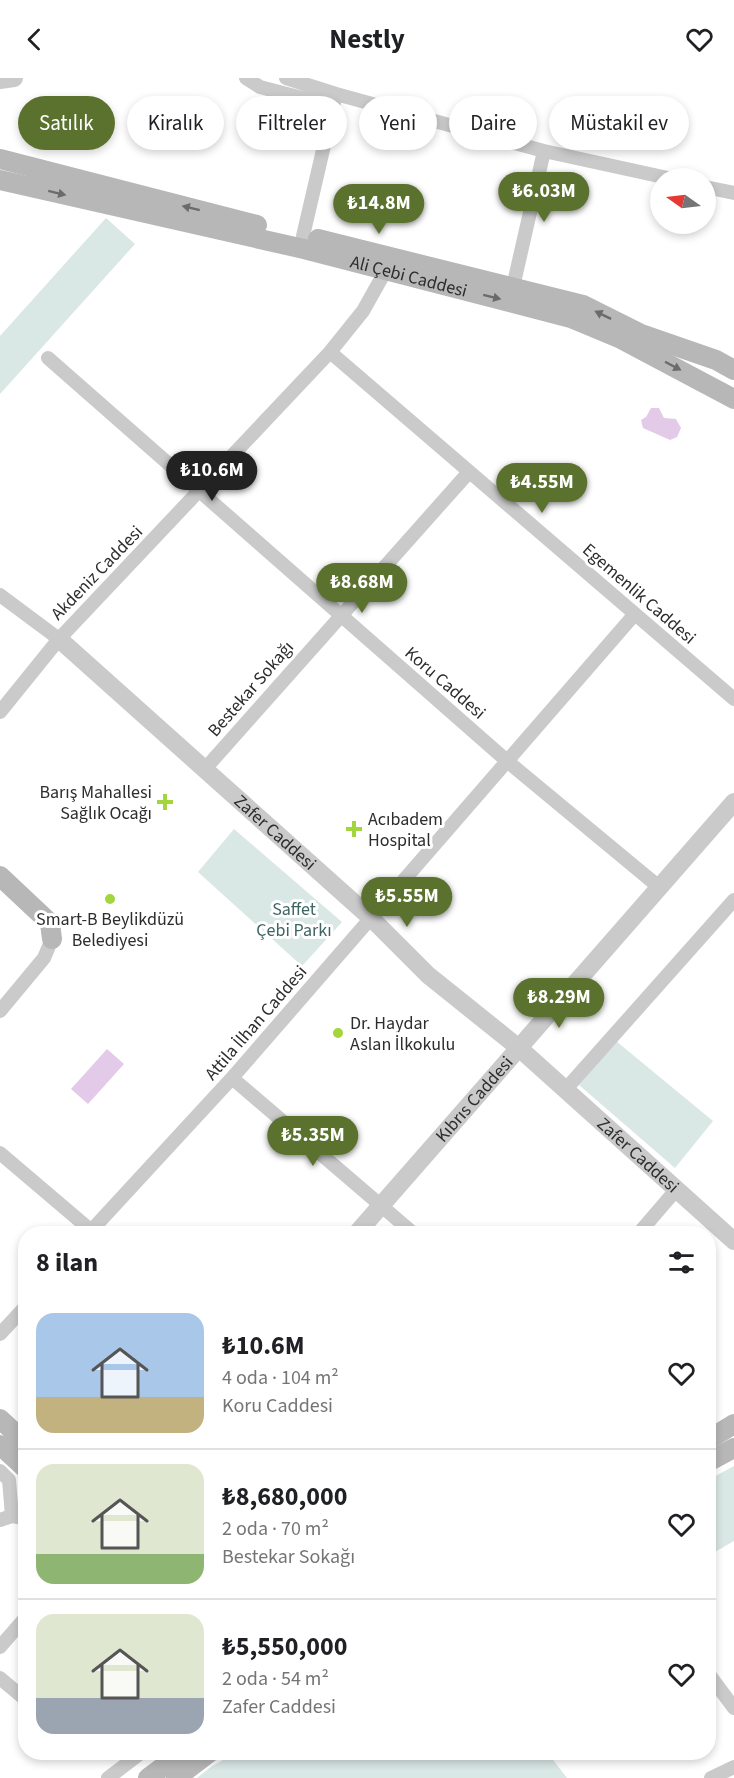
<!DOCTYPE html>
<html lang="tr">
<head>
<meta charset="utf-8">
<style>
  :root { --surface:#fff; --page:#f6f6f6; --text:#202124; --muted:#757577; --line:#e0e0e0; --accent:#5b722f }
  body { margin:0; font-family:"Source Sans 3",sans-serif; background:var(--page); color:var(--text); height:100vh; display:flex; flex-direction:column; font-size:22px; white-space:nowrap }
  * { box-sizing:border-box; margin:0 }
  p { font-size:20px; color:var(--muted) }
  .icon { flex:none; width:33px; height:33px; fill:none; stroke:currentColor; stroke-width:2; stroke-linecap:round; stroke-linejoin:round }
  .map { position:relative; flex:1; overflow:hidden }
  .drawer { position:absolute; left:18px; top:1148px; width:698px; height:534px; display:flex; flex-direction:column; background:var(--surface); border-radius:24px; box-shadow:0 3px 9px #0003 }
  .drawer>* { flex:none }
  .top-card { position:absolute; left:18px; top:18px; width:699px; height:54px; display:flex; gap:12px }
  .needle { width:39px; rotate:284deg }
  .fabs { position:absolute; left:650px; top:90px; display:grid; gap:12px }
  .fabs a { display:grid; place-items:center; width:66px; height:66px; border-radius:50%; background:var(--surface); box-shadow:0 3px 9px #0003; font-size:30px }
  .price { position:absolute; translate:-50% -51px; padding:0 14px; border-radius:21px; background:var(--accent); color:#fff; font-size:20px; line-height:39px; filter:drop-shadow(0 2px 3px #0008) }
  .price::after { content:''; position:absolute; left:50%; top:36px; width:18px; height:14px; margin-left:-9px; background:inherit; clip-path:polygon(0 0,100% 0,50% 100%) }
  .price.selected { background:#222; color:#fff }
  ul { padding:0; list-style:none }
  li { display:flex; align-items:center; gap:18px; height:150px; padding:0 18px }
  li+li { border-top:2px solid var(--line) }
  li span { display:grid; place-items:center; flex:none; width:168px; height:120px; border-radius:18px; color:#555 }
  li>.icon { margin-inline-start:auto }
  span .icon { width:72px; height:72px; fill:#fffc; stroke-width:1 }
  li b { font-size:26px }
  h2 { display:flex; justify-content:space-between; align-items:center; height:72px; padding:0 18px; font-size:26px }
  .chip { padding:0 21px; border-radius:27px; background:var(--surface); box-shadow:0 3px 9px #0003; font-size:21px; line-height:54px }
  .chip.selected { background:var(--accent); color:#fff }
  header { display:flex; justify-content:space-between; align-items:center; height:78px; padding:0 18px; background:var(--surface); font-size:27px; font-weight:700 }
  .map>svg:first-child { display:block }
  .green { fill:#d9e7e5 }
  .water { fill:#e2cae8 }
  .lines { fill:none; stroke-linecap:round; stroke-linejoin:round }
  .minor { stroke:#cacaca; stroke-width:14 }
  .tertiary { stroke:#cacaca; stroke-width:18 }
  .secondary { stroke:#b7b7b7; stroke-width:20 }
  .oneway { fill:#6b6b6b }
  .poi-dot { fill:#a3d63d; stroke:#fff; stroke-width:2 }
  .labels { text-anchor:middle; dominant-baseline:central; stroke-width:6; stroke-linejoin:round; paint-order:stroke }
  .street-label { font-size:18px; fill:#2d2d2d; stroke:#fff }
  .poi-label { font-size:18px; fill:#2d2d2d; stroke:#fff; text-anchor:start }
  .park-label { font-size:18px; fill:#3f6563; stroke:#fff }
</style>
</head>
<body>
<header><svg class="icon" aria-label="back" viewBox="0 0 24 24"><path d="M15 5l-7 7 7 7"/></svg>Nestly<svg class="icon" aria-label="heart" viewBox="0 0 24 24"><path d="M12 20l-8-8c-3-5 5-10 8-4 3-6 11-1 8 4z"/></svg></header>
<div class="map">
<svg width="734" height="1700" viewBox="0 0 734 1700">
  <rect width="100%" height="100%" fill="#fff"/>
  <!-- green -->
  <path class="green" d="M 106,140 L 135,166 L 0,316 L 0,258 Z
    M 234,751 L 342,844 L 302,888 L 198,794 Z
    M 616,963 L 713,1043 L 675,1090 L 579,1007 Z
    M 734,1388 L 734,1463 L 708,1478 L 708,1402 Z
    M 238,1674 L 547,1674 L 567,1700 L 197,1700 L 212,1688 Z"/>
  <!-- water -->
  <path class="water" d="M 651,330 L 659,330 L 664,340 L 676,341 L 681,350 L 677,359 L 670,362 L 643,350 L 641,342 L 646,339 Z
    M 107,971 L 124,986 L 88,1026 L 71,1011 Z"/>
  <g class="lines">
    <!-- minor -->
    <path class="minor" d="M 246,0 L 260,9 L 333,28
      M 286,0 L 336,16
      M 705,109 L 734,115
      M 303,158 L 336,16 L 544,73 L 668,100
      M 513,209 L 544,73
      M 330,274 L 734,621
      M 48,280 L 507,683 L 659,809
      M 0,517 L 59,561
      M 0,634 L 59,561 L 330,274 L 363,233 L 386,192
      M 204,692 L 469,394
      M 0,933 L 44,880 L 52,861
      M 232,1000 L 413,1155
      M 565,1012 L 734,822
      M 0,1075 L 94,1155
      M 89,1155 L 232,1000 L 634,537
      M 639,1155 L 676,1112
      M 0,1256 L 26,1228
      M 0,1393 L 9,1402 L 12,1438
      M 0,1442 L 12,1438 L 26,1441
      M 0,1569 L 26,1539
      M 708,1595 L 734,1630
      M 0,1600 L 26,1622
      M 108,1700 L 142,1674
      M 711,1700 L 734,1689"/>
    <!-- tertiary -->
    <g class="tertiary">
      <path d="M 0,2 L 14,0"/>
      <path id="s1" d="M 59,561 L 371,840 L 428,897 L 519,970 L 734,1163"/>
      <path id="s2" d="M 357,1155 L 734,724"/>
    </g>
    <!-- secondary -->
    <g class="secondary">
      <path d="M 0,81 L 257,147"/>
      <path id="s3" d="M 0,102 L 304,171 L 571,240 L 619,260 L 734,321"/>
      <path d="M 318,161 L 583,227 L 641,256 L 716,282 L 734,292"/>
      <path d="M 0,798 L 50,845 L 52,861"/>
      <path d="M 0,1341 L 26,1365"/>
      <path d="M 708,1362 L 734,1346"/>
      <path d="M 0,1367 L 26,1391"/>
      <path d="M 708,1384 L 734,1370"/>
      <path d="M 148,1700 L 183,1674"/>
      <path d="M 176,1700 L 210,1674"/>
    </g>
  </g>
  <!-- one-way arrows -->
  <defs><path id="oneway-solid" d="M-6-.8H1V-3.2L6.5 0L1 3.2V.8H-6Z" transform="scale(1.5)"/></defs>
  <g class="oneway">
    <use href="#oneway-solid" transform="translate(57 115) rotate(14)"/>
    <use href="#oneway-solid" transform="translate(191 130) rotate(-166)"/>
    <use href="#oneway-solid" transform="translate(492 219) rotate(14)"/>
    <use href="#oneway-solid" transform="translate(603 237) rotate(-154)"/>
    <use href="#oneway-solid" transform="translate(673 288) rotate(28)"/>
  </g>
  <!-- markers -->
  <g class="poi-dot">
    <path d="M162 715h6v6h6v6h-6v6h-6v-6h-6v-6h6z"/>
    <path d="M351 742h6v6h6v6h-6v6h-6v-6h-6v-6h6z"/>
    <circle cx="110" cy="821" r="6"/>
    <circle cx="338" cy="955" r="6"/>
  </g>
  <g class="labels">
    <!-- street labels -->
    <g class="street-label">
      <text stroke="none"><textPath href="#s3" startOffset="420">Ali Çebi Caddesi</textPath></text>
      <text transform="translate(97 495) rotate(-46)">Akdeniz Caddesi</text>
      <text transform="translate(639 516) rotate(41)">Egemenlik Caddesi</text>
      <text transform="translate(445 605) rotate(41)">Koru Caddesi</text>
      <text transform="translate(251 611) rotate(-49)">Bestekar Sokağı</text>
      <text stroke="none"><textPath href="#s1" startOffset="290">Zafer Caddesi</textPath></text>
      <text transform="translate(256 945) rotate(-49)">Attila İlhan Caddesi</text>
      <text stroke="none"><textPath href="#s2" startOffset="178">Kıbrıs Caddesi</textPath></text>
      <text stroke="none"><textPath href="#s1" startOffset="776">Zafer Caddesi</textPath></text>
    </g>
    <!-- poi labels -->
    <g class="poi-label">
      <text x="152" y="714" text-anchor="end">Barış Mahallesi<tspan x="152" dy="21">Sağlık Ocağı</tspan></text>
      <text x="368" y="741">Acıbadem<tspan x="368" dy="21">Hospital</tspan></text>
      <text x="110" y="841" text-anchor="middle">Smart-B Beylikdüzü<tspan x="110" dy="21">Belediyesi</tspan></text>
      <text x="350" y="945">Dr. Haydar<tspan x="350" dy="21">Aslan İlkokulu</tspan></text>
    </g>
    <!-- park labels -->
    <g class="park-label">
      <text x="294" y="831">Saffet<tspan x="294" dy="21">Çebi Parkı</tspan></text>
    </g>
  </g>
</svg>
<div class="fabs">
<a><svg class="needle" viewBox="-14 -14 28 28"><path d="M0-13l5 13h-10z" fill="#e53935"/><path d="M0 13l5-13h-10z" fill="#757577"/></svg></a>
</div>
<b class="price" style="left:544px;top:145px">₺6.03M</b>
<b class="price" style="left:379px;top:157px">₺14.8M</b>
<b class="price selected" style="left:212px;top:424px">₺10.6M</b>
<b class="price" style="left:542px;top:436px">₺4.55M</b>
<b class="price" style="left:362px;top:536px">₺8.68M</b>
<b class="price" style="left:407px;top:850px">₺5.55M</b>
<b class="price" style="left:559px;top:951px">₺8.29M</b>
<b class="price" style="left:313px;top:1089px">₺5.35M</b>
<div class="top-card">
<a class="chip selected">Satılık</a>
<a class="chip">Kiralık</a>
<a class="chip">Filtreler</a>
<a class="chip">Yeni</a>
<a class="chip">Daire</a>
<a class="chip">Müstakil ev</a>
</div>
<section class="drawer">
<h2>8 ilan<svg class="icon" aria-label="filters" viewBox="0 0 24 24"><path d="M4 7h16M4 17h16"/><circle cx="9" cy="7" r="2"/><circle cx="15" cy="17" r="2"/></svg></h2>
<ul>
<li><span style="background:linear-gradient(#a9c7e8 70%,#c2b280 0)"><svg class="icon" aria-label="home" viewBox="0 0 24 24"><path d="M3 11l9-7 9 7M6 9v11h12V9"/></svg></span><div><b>₺10.6M</b><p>4 oda · 104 m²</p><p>Koru Caddesi</p></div><svg class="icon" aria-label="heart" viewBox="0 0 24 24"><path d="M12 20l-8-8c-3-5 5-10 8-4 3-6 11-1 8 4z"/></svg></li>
<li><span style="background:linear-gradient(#dfe7d0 75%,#8fb573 0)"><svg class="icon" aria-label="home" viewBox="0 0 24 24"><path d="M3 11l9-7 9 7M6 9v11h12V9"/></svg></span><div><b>₺8,680,000</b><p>2 oda · 70 m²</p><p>Bestekar Sokağı</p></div><svg class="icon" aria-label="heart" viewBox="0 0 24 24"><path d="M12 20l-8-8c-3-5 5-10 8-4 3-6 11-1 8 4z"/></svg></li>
<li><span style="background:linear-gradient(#dfe7d0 70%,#9aa5b1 0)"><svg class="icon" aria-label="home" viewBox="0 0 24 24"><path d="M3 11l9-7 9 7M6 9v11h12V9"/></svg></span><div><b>₺5,550,000</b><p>2 oda · 54 m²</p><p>Zafer Caddesi</p></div><svg class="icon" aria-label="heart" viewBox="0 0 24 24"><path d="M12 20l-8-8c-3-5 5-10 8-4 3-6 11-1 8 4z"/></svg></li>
</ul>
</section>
</div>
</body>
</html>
